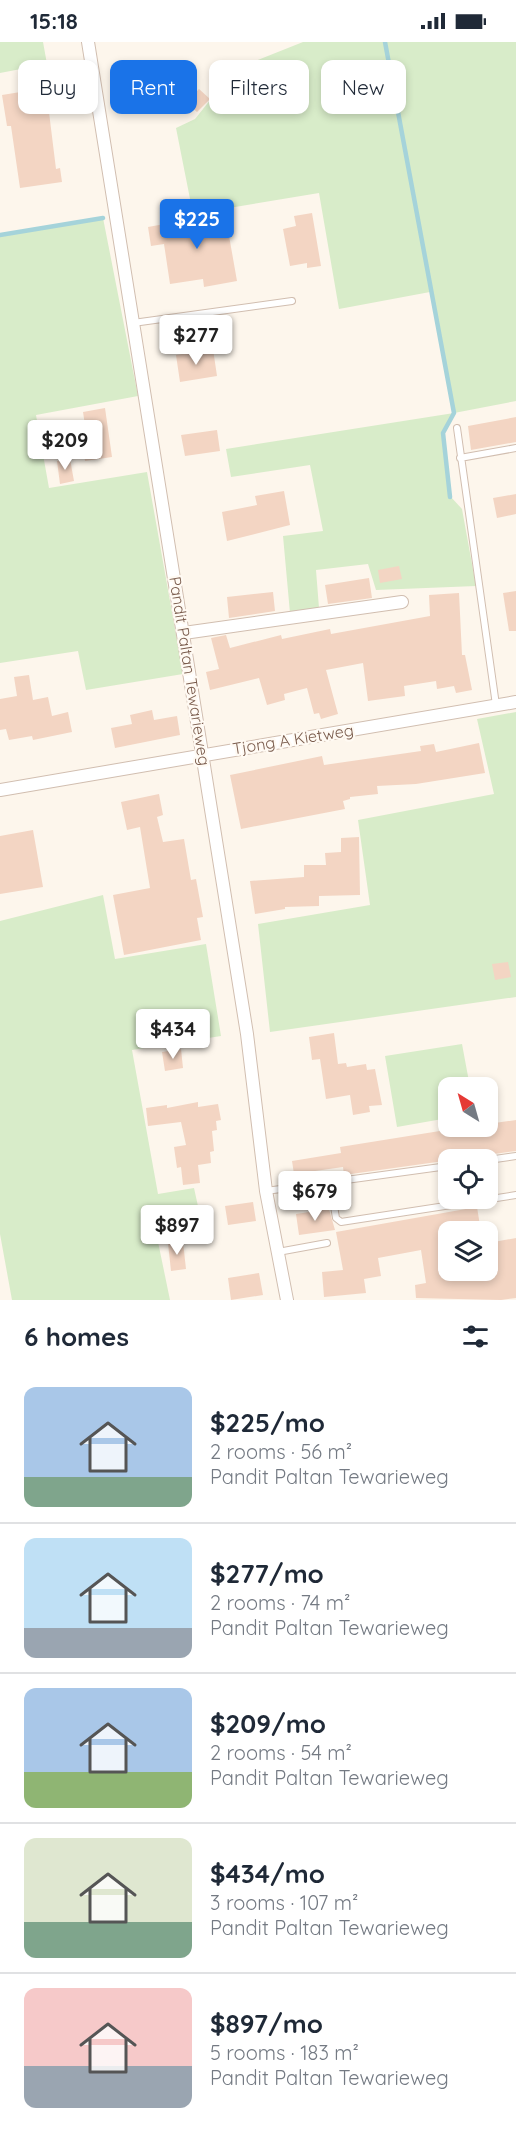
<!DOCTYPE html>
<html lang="en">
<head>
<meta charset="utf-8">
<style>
  :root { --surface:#fff; --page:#f2f2f3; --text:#1f2937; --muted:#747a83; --line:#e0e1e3; --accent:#1a73e8 }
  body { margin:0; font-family:Quicksand,sans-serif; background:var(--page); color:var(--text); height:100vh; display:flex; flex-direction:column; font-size:22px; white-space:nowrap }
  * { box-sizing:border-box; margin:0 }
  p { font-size:20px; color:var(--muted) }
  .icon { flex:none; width:33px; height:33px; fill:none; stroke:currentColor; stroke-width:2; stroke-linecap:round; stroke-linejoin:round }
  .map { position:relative; height:1258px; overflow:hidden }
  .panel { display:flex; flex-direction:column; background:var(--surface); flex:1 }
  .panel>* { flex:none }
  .guide { position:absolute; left:18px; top:18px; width:480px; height:54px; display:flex; gap:12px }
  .needle { width:39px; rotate:323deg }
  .tools { position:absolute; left:438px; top:1035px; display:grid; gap:12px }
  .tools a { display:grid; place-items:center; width:60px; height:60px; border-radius:12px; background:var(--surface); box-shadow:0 3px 9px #0003; font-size:30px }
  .price { position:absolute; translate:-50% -51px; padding:0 14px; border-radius:6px; background:#fff; color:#222; font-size:20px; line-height:39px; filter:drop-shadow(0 2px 3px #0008) }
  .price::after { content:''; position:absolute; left:50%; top:36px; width:18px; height:14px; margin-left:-9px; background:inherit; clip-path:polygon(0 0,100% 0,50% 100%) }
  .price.selected { background:var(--accent); color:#fff }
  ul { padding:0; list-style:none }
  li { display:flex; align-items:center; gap:18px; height:150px; padding:0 24px }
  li+li { border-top:2px solid var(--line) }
  li span { display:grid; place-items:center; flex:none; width:168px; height:120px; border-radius:12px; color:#555 }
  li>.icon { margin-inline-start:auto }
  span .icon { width:72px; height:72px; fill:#fffc; stroke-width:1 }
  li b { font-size:26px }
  h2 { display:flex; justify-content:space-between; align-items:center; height:72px; padding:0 24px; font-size:26px }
  .tag { padding:0 21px; border-radius:12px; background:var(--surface); box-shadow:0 3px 9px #0003; font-size:21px; line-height:54px }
  .tag.selected { background:var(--accent); color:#fff }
  .status { display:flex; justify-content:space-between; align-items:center; height:42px; padding:0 30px; background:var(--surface); direction:ltr }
  .status svg { height:16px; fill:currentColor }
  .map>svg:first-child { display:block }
  .green { fill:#d8ecc9 }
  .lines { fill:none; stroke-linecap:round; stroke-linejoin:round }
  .stream { stroke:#a5d3da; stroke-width:4.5 }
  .building { fill:#f3d5c3 }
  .service-casing { stroke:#d1beb0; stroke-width:8 }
  .minor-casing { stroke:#d1beb0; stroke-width:14 }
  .service { stroke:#fff; stroke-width:6 }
  .minor { stroke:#fff; stroke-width:12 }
  .labels { text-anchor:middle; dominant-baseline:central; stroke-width:4.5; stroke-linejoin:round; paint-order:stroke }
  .street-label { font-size:16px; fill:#7a5c4d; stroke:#fffaf3 }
</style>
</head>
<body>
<div class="status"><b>15:18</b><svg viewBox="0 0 49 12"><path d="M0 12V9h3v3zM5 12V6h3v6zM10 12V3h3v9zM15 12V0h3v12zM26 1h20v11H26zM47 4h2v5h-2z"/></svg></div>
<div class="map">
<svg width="516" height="1258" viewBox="0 0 516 1258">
  <rect width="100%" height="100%" fill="#fdf6ec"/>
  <!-- green -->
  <path class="green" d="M 0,0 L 43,0 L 47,22 L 0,31 Z
    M 303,0 L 516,0 L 516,359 L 454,371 L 443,391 L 450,454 L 462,467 L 476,544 L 376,548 L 368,522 L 316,528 L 319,566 L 290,571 L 283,494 L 323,489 L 310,423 L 231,435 L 226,407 L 454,371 L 430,250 L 339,267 L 319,151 L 193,172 L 176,86 L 195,77 L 235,27 Z
    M 103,176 L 138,354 L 36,373 L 49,446 L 147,430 L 183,632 L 86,648 L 78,609 L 0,621 L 0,193 Z
    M 516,670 L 516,955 L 270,990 L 258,882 L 370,863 L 358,778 L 494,752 L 477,677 Z
    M 103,853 L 115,917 L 206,902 L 221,994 L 132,1008 L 158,1152 L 194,1146 L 203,1187 L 157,1195 L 170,1258 L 12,1258 L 0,1192 L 0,879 Z
    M 462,1002 L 470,1045 L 448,1046 L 448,1076 L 397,1085 L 385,1014 Z"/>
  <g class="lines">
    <!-- stream -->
    <path class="stream" d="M 385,0 L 454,371 L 443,391 L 450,455
      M 0,193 L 103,176"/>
  </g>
  <!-- building -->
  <path class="building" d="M 64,25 L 68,50 L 47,54 L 56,127 L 60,126 L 62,140 L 20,146 L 11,84 L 7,84 L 2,53 L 45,46 L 43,29 Z
    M 199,47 L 210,57 L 197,70 L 186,60 Z
    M 225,171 L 237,239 L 204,245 L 203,237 L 170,242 L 164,202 L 151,204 L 148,185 Z
    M 312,171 L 321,224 L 307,226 L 307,221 L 290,224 L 283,187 L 296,184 L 294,174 Z
    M 213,307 L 217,334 L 180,340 L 176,313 Z
    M 105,366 L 112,415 L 85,419 L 82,397 L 87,396 L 83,370 Z
    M 516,375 L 516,400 L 471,408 L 468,384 Z
    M 217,388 L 220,409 L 185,414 L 181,393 Z
    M 70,417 L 74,439 L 60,442 L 57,419 Z
    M 284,449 L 290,483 L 227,499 L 222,470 L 257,463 L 255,454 Z
    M 516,452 L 516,472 L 497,476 L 493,456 Z
    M 399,524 L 402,537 L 380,541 L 378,528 Z
    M 369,536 L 372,556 L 328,562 L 325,543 Z
    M 516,549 L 516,589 L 509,589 L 503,551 Z
    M 273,550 L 275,569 L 229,576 L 227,555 Z
    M 459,551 L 462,613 L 465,613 L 472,648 L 456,651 L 454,644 L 437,647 L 436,639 L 404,644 L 405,654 L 368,659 L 363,621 L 326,628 L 338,672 L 321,677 L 319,671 L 314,672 L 307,646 L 284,652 L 285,658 L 267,663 L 259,636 L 210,648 L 206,630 L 219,627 L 211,596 L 226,593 L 230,606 L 281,593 L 282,597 L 330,587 L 331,592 L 430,574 L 429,553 Z
    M 29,633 L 33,658 L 48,655 L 52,674 L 68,670 L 72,690 L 33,698 L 32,694 L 9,698 L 6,687 L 0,688 L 0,657 L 17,654 L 14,635 Z
    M 152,668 L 154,678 L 177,674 L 180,693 L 115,706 L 111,686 L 132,682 L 130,673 Z
    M 479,701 L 485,731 L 416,742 L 377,744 L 378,752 L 350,755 L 350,757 L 343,759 L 345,767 L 241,787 L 230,733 L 322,714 L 324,723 L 421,709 L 420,704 L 434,702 L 436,710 Z
    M 159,752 L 163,773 L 157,775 L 163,800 L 184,797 L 191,838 L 196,837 L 203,875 L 197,876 L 201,898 L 124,913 L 113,853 L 150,846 L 140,785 L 127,788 L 121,760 Z
    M 33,788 L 43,845 L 0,852 L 0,794 Z
    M 359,795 L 360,853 L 319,854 L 319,864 L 285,865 L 285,867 L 255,872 L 250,839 L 304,835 L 304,823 L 326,823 L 325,811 L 341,810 L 341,796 Z
    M 508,920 L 511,935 L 495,938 L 492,922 Z
    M 334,991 L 338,1022 L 346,1021 L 347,1025 L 366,1022 L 367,1028 L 375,1027 L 382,1063 L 369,1064 L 370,1070 L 353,1073 L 350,1053 L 326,1057 L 320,1017 L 312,1018 L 309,995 Z
    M 181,1007 L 183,1026 L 165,1029 L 162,1010 Z
    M 198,1060 L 198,1065 L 218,1062 L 221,1078 L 216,1079 L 217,1088 L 212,1089 L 214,1109 L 210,1110 L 211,1121 L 198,1123 L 200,1141 L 183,1143 L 181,1125 L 177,1126 L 174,1105 L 186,1103 L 181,1080 L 148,1084 L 146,1066 L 167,1063 L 167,1066 Z
    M 516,1078 L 516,1109 L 344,1133 L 343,1125 L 294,1132 L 292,1119 L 341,1111 L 340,1105 L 471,1084 L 488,1084 L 488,1082 Z
    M 253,1160 L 256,1179 L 228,1183 L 225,1164 Z
    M 477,1165 L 481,1190 L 448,1190 L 448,1228 L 488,1228 L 488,1201 L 516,1196 L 516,1256 L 501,1258 L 416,1256 L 415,1243 L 426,1241 L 421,1208 L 378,1216 L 381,1234 L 364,1237 L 366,1251 L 324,1255 L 322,1230 L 343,1228 L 336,1190 Z
    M 329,1167 L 335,1188 L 299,1193 L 296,1172 Z
    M 183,1200 L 186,1227 L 171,1229 L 168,1201 Z
    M 259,1231 L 263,1253 L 231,1258 L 228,1236 Z"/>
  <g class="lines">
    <!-- service casing -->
    <g class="service-casing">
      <path id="service" d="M 133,281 L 292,259
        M 457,386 L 496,663
        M 460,416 L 516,406
        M 488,1118 L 516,1114
        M 330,1140 L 336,1176 L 341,1180 L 516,1153
        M 266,1149 L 448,1124
        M 278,1210 L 327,1201"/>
    </g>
    <!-- minor casing -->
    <g class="minor-casing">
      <path id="minor" d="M 88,0 L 247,992 L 266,1149 L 287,1258
        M 184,591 L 402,560
        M 0,748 L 516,660"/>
    </g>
    <!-- service -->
    <use href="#service" class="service"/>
    <!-- minor -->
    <use href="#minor" class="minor"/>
  </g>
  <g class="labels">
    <!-- street labels -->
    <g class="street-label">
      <text transform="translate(190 629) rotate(81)">Pandit Paltan Tewarieweg</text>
      <text transform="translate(293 697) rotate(-9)">Tjong A Kietweg</text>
    </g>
  </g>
</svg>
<div class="tools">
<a><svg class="needle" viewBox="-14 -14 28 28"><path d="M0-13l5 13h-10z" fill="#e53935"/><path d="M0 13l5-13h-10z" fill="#747a83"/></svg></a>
<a><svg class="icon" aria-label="locate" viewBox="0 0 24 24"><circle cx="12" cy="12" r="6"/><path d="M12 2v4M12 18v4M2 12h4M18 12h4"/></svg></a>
<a><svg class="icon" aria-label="layers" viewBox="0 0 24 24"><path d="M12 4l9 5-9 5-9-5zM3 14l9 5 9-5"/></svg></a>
</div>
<b class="price selected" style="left:197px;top:208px">$225</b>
<b class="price" style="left:196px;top:324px">$277</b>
<b class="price" style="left:65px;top:429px">$209</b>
<b class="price" style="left:173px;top:1018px">$434</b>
<b class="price" style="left:315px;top:1180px">$679</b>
<b class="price" style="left:177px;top:1214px">$897</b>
<div class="guide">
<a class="tag">Buy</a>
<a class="tag selected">Rent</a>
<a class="tag">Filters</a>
<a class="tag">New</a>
</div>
</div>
<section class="panel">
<h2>6 homes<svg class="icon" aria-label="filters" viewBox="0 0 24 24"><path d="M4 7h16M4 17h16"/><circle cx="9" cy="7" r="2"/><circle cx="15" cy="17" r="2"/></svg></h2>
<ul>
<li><span style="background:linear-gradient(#a9c7e8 75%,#7fa58c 0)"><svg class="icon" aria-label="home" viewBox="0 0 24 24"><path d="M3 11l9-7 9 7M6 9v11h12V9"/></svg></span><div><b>$225/mo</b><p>2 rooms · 56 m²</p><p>Pandit Paltan Tewarieweg</p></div></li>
<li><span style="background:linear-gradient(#bfe0f5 75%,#9aa5b1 0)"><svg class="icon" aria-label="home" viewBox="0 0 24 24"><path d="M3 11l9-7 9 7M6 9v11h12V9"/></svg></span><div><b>$277/mo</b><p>2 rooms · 74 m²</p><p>Pandit Paltan Tewarieweg</p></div></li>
<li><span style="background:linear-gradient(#a9c7e8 70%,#8fb573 0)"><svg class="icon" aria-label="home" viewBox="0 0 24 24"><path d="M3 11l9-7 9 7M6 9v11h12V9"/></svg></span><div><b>$209/mo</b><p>2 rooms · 54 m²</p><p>Pandit Paltan Tewarieweg</p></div></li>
<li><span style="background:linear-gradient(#dfe7d0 70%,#7fa58c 0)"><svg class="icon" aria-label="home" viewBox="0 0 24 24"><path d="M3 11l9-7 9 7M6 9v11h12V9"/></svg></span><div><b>$434/mo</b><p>3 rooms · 107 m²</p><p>Pandit Paltan Tewarieweg</p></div></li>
<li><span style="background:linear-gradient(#f6c9c9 65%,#9aa5b1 0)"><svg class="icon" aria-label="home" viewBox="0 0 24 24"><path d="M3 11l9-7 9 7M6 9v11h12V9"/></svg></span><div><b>$897/mo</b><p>5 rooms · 183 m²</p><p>Pandit Paltan Tewarieweg</p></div></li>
</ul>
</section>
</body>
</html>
